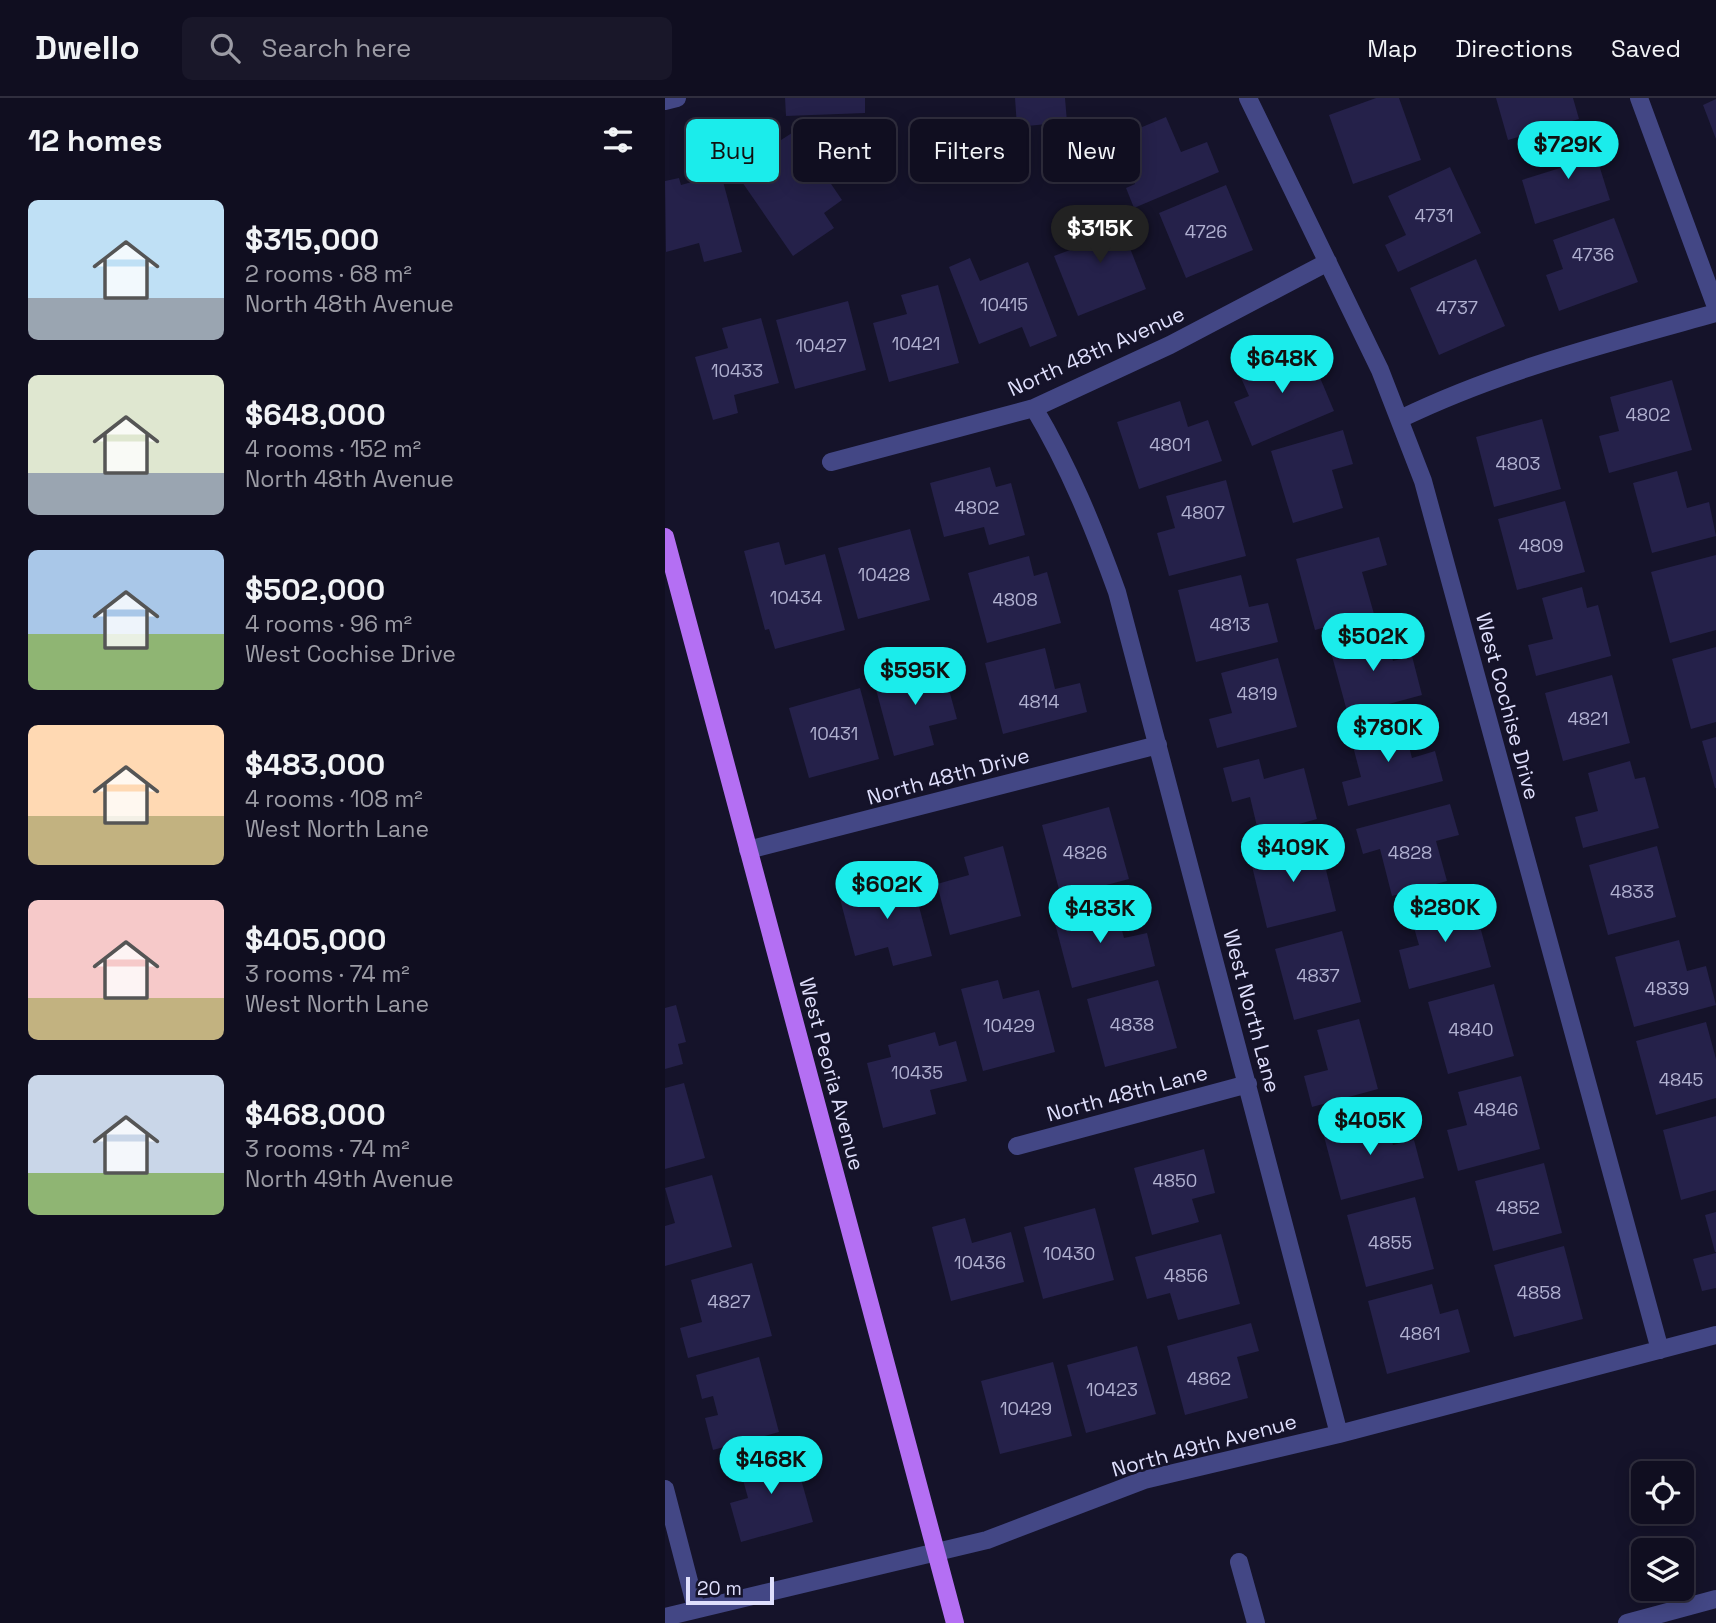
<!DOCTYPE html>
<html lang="en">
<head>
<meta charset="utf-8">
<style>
  :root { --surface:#100e20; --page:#191729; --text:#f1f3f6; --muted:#9c9ca5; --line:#302e3e; --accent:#1beceb }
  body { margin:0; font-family:"Space Grotesk",sans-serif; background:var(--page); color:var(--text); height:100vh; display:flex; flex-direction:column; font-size:26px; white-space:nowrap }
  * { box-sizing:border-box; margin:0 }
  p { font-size:23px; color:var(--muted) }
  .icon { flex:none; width:38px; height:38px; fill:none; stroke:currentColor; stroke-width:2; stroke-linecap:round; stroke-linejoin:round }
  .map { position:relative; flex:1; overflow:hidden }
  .side { display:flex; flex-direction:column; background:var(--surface); width:665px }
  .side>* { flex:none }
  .top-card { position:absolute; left:21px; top:21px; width:665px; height:63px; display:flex; gap:14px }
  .tools { position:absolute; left:966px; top:1363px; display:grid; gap:14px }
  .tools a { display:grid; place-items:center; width:63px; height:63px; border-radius:10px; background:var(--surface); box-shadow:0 4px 18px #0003,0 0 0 2px var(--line); font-size:35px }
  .scale { position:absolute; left:21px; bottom:18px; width:88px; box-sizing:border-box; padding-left:7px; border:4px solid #dfdffc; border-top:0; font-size:19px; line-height:24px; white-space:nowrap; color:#dfdffc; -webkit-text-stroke:5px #15132a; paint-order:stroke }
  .price { position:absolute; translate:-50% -60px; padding:0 16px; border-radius:24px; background:var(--accent); color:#111; font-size:23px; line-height:46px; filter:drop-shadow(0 2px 4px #0008) }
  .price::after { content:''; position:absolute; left:50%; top:42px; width:21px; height:16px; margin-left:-10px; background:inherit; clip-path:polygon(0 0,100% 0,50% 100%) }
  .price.active { background:#222; color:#fff }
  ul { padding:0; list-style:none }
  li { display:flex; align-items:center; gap:21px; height:175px; padding:0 28px }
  li span { display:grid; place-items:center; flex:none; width:196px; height:140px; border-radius:10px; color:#555 }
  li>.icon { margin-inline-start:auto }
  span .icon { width:84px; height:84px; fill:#fffc; stroke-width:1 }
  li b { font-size:30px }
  h2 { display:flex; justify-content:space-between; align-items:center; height:84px; padding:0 28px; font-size:30px }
  .pill { padding:0 24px; border-radius:10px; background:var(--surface); box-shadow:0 4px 18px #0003,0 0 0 2px var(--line); font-size:24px; line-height:63px }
  .pill.active { background:var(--accent); color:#111 }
  header { display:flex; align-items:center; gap:42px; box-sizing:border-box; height:98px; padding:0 35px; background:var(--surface); border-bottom:2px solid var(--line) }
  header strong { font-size:33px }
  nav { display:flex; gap:38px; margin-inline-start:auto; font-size:24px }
  .search { width:490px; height:63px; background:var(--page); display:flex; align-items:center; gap:18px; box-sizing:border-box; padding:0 24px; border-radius:10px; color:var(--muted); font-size:26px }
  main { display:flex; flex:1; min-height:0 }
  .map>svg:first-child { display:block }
  .building { fill:#25214a }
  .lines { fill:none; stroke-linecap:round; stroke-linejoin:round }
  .minor { stroke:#434785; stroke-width:18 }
  .major { stroke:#b46ff3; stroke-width:18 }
  .labels { text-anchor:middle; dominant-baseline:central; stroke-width:5; stroke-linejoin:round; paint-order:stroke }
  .number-label { font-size:18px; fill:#b0b0d0 }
  .street-label { font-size:21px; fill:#dfdffc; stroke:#15132a }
</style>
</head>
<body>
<header>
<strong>Dwello</strong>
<div class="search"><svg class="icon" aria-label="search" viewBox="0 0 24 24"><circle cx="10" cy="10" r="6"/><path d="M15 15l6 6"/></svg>Search here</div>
<nav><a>Map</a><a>Directions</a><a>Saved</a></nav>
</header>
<main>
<section class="side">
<h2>12 homes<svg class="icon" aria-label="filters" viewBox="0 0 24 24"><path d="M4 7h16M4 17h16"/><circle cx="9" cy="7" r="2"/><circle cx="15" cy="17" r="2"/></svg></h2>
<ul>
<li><span style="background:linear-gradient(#bfe0f5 70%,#9aa5b1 0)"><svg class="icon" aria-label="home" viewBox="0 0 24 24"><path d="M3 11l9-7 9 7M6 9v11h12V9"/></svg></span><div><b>$315,000</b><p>2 rooms · 68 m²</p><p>North 48th Avenue</p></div></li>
<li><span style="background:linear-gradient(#dfe7d0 70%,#9aa5b1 0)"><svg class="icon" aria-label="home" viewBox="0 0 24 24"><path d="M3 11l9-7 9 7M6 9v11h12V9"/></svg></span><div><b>$648,000</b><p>4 rooms · 152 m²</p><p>North 48th Avenue</p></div></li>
<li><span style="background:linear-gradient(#a9c7e8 60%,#8fb573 0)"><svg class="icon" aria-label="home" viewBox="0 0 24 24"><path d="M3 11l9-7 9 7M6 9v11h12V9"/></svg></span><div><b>$502,000</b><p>4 rooms · 96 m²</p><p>West Cochise Drive</p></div></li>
<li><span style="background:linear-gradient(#ffd9b3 65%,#c2b280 0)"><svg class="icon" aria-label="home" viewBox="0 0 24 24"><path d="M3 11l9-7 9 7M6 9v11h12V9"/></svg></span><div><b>$483,000</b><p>4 rooms · 108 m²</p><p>West North Lane</p></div></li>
<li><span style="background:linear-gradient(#f6c9c9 70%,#c2b280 0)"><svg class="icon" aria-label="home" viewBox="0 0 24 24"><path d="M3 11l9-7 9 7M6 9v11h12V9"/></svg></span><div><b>$405,000</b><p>3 rooms · 74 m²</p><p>West North Lane</p></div></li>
<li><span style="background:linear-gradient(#c9d6e8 70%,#8fb573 0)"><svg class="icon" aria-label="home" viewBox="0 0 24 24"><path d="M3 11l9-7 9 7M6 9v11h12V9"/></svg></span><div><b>$468,000</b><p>3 rooms · 74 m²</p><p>North 49th Avenue</p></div></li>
</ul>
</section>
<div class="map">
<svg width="1051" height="1525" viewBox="0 0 1051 1525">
  <rect width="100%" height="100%" fill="#15132a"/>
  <!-- building -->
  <path class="building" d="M 120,0 L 200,0 L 200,15 L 121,18 Z
    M 350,0 L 400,0 L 402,24 L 352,29 Z
    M 711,0 L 734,0 L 756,62 L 688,86 L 664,17 Z
    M 831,0 L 908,0 L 914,21 L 843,42 Z
    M 1051,1 L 1051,41 L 1038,7 Z
    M 501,19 L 516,54 L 542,44 L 554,74 L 469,110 L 461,90 L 470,86 L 451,40 Z
    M 923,32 L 945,102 L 870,126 L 857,82 L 895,70 L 887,44 Z
    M 130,33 L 177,102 L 159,115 L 169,130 L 128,158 L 75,81 L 107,59 L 102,51 Z
    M 785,69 L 816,135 L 733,174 L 720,147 L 741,137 L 723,98 Z
    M 56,76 L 77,154 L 39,164 L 34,145 L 1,154 L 0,83 L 14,80 L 16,87 Z
    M 561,87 L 588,152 L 521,180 L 494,115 Z
    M 450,112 L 481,191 L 413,218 L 389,158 L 418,147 L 410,128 Z
    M 949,120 L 973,184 L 894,213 L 881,177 L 898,171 L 888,142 Z
    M 305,160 L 315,183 L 363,164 L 392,238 L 365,249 L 357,229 L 314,246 L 284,169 Z
    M 811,161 L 840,228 L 774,257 L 745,190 Z
    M 273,187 L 294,265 L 224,284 L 208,225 L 242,216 L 236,197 Z
    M 183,203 L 201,272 L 130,291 L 111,222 Z
    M 96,220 L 114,285 L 69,297 L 73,315 L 48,322 L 30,259 L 63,250 L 57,230 Z
    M 640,244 L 669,313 L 587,348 L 569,304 L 584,298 L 573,273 Z
    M 1007,282 L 1027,352 L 944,375 L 934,338 L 954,333 L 945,299 Z
    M 515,303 L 523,329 L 543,322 L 557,363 L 474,391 L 452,324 Z
    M 877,321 L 896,391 L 829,409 L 811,339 Z
    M 678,332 L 688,366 L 667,372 L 678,410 L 628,425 L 606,353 Z
    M 325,369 L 331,389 L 346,385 L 360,437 L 324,447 L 319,429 L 279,439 L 265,385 Z
    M 1012,373 L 1022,410 L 1044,404 L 1051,438 L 987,455 L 968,385 Z
    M 561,382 L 581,458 L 504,478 L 492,435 L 510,430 L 501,398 Z
    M 900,403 L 920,474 L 852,492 L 833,421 Z
    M 245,431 L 265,502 L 193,521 L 173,450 Z
    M 714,439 L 722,467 L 697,474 L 709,516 L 650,532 L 631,461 Z
    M 114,444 L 120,467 L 160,456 L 180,532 L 110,551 L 104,531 L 100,532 L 79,453 Z
    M 1051,457 L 1051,532 L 1005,545 L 986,474 Z
    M 364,458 L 369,478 L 382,474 L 396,525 L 322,545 L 303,475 Z
    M 576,477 L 584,509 L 603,505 L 613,544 L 531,564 L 513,492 Z
    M 917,489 L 922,510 L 933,507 L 946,558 L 871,578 L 863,547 L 888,541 L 877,500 Z
    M 720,532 L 728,563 L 747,558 L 757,597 L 683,617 L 664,547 Z
    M 1051,549 L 1051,624 L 1026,631 L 1007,561 Z
    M 380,550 L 390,591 L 415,585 L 422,614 L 338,636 L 320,565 Z
    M 613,560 L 632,629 L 552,650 L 544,621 L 567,615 L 556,575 Z
    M 277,566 L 292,621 L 264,628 L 269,647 L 229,658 L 209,584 Z
    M 947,577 L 965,645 L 898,663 L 880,595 Z
    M 195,590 L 214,661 L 144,680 L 124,610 Z
    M 736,619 L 747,660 L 770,653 L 778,683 L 683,708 L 677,684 L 696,679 L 684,633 Z
    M 1051,639 L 1051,690 L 1050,690 L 1037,643 Z
    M 594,661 L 599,681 L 639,670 L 652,721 L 594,737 L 585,699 L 567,704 L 558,670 Z
    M 965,663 L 970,681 L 980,679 L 994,730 L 918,750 L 910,719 L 933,713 L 923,675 Z
    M 785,706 L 794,737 L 771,743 L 782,783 L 727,798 L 715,751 L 698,756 L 691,731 Z
    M 444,709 L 464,781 L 396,799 L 377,727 Z
    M 654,743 L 671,813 L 602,830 L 585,760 Z
    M 338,748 L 356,818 L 285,837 L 272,786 L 304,777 L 299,759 Z
    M 992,748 L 1011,819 L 943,837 L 924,767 Z
    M 246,778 L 267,858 L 228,868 L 223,849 L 190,858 L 174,797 Z
    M 807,799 L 826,869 L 744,891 L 734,852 L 754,847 L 745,816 Z
    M 449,802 L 459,840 L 482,835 L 490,868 L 407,890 L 388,818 Z
    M 677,833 L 696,904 L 629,922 L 610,851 Z
    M 1014,842 L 1022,873 L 1041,868 L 1051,907 L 969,929 L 950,859 Z
    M 333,882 L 338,901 L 374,892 L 390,954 L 318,973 L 296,891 Z
    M 493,882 L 512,950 L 440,969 L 422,901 Z
    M 829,886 L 849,958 L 783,976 L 763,904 Z
    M 11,907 L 21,944 L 13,946 L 18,966 L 0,971 L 0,910 Z
    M 694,921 L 713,991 L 647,1009 L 639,978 L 663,972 L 652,932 Z
    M 1041,924 L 1051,961 L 1051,1000 L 991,1017 L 971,943 Z
    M 270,934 L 274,948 L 291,943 L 302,983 L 265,992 L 271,1016 L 218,1030 L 202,965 L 226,959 L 223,947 Z
    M 856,978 L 875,1051 L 793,1073 L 782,1032 L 802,1027 L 793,994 Z
    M 19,985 L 40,1060 L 0,1071 L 0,990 Z
    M 719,1014 L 728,1047 L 749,1042 L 759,1080 L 676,1102 L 657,1031 Z
    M 1051,1018 L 1051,1092 L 1016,1102 L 998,1032 Z
    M 539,1051 L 550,1095 L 527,1101 L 534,1124 L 487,1137 L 469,1070 Z
    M 879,1065 L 897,1135 L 828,1153 L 810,1083 Z
    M 47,1077 L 67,1149 L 0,1168 L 0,1128 L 10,1125 L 0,1090 Z
    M 750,1099 L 769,1171 L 701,1189 L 682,1117 Z
    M 430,1110 L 449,1182 L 378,1201 L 359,1129 Z
    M 1051,1114 L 1051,1154 L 1050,1154 L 1040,1117 Z
    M 300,1120 L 307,1145 L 346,1134 L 359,1184 L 286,1203 L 267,1129 Z
    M 556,1136 L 575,1206 L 513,1222 L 505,1195 L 482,1201 L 470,1159 Z
    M 899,1148 L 918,1221 L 849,1239 L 829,1167 Z
    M 1051,1155 L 1051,1190 L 1037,1193 L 1028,1161 Z
    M 87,1165 L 107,1238 L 23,1260 L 15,1230 L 37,1224 L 26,1182 Z
    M 767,1186 L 775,1216 L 793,1211 L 805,1254 L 722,1276 L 703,1203 Z
    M 586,1225 L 594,1253 L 572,1259 L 583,1300 L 520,1317 L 502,1248 Z
    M 472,1248 L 491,1316 L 421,1335 L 402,1267 Z
    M 94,1259 L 114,1334 L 48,1352 L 40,1320 L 53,1317 L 48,1298 L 37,1301 L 31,1277 Z
    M 388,1264 L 407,1338 L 335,1356 L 316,1283 Z
    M 127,1349 L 148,1424 L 76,1444 L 65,1405 L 83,1400 L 73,1364 Z"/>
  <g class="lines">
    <!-- minor -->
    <path class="minor" d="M 583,0 L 715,272 L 758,383 L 995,1252
      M 974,0 L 1051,209
      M 0,3 L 12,0
      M 369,310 C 404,369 429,430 452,494 L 674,1336
      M 735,321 C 836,272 943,245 1051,215
      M 166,364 L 369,310 L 505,247 L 663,164
      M 83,752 L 493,647
      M 352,1048 L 583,986
      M 0,1391 L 31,1510
      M 574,1464 L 591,1525
      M 0,1519 L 322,1442 L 479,1382 L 674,1336 L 1051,1237
      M 962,1525 L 1051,1501"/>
    <!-- major -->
    <path class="major" d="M 0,439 L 290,1525"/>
  </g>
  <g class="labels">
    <!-- number labels -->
    <g class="number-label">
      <text x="769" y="117">4731</text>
      <text x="541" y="133">4726</text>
      <text x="928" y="156">4736</text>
      <text x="339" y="206">10415</text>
      <text x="792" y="209">4737</text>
      <text x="251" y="245">10421</text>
      <text x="156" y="247">10427</text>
      <text x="72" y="272">10433</text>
      <text x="983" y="316">4802</text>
      <text x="505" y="346">4801</text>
      <text x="853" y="365">4803</text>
      <text x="312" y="409">4802</text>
      <text x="538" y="414">4807</text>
      <text x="876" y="447">4809</text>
      <text x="219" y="476">10428</text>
      <text x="131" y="499">10434</text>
      <text x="350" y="501">4808</text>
      <text x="565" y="526">4813</text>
      <text x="592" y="595">4819</text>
      <text x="374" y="603">4814</text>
      <text x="923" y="620">4821</text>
      <text x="169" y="635">10431</text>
      <text x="420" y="754">4826</text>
      <text x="745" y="754">4828</text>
      <text x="967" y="793">4833</text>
      <text x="653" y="877">4837</text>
      <text x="1002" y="890">4839</text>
      <text x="467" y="926">4838</text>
      <text x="344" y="927">10429</text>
      <text x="806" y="931">4840</text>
      <text x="252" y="974">10435</text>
      <text x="1016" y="981">4845</text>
      <text x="831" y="1011">4846</text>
      <text x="510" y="1082">4850</text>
      <text x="853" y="1109">4852</text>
      <text x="725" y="1144">4855</text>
      <text x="404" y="1155">10430</text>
      <text x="315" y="1164">10436</text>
      <text x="521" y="1177">4856</text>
      <text x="874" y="1194">4858</text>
      <text x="64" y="1203">4827</text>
      <text x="755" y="1235">4861</text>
      <text x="544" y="1280">4862</text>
      <text x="447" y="1291">10423</text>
      <text x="361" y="1310">10429</text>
    </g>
    <!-- street labels -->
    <g class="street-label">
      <text transform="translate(431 253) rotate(-24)">North 48th Avenue</text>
      <text transform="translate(843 608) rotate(75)">West Cochise Drive</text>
      <text transform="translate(283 678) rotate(-15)">North 48th Drive</text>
      <text transform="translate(587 913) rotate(75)">West North Lane</text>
      <text transform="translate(167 976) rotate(75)">West Peoria Avenue</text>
      <text transform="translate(462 995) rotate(-15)">North 48th Lane</text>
      <text transform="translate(539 1347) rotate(-15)">North 49th Avenue</text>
    </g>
  </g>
</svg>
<div class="tools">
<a><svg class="icon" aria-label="locate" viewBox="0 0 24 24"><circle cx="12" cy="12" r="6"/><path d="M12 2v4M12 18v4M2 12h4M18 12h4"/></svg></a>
<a><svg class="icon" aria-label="layers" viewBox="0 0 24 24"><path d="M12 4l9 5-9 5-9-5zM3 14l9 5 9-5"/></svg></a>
</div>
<div class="scale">20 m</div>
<b class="price" style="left:903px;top:83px">$729K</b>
<b class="price active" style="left:435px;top:167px">$315K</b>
<b class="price" style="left:617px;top:297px">$648K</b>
<b class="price" style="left:708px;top:575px">$502K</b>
<b class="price" style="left:250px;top:609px">$595K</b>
<b class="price" style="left:723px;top:666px">$780K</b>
<b class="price" style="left:628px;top:786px">$409K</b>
<b class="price" style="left:222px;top:823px">$602K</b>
<b class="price" style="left:780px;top:846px">$280K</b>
<b class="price" style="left:435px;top:847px">$483K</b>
<b class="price" style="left:705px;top:1059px">$405K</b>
<b class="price" style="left:106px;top:1398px">$468K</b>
<div class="top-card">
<a class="pill active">Buy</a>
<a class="pill">Rent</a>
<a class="pill">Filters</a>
<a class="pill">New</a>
</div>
</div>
</main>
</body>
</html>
